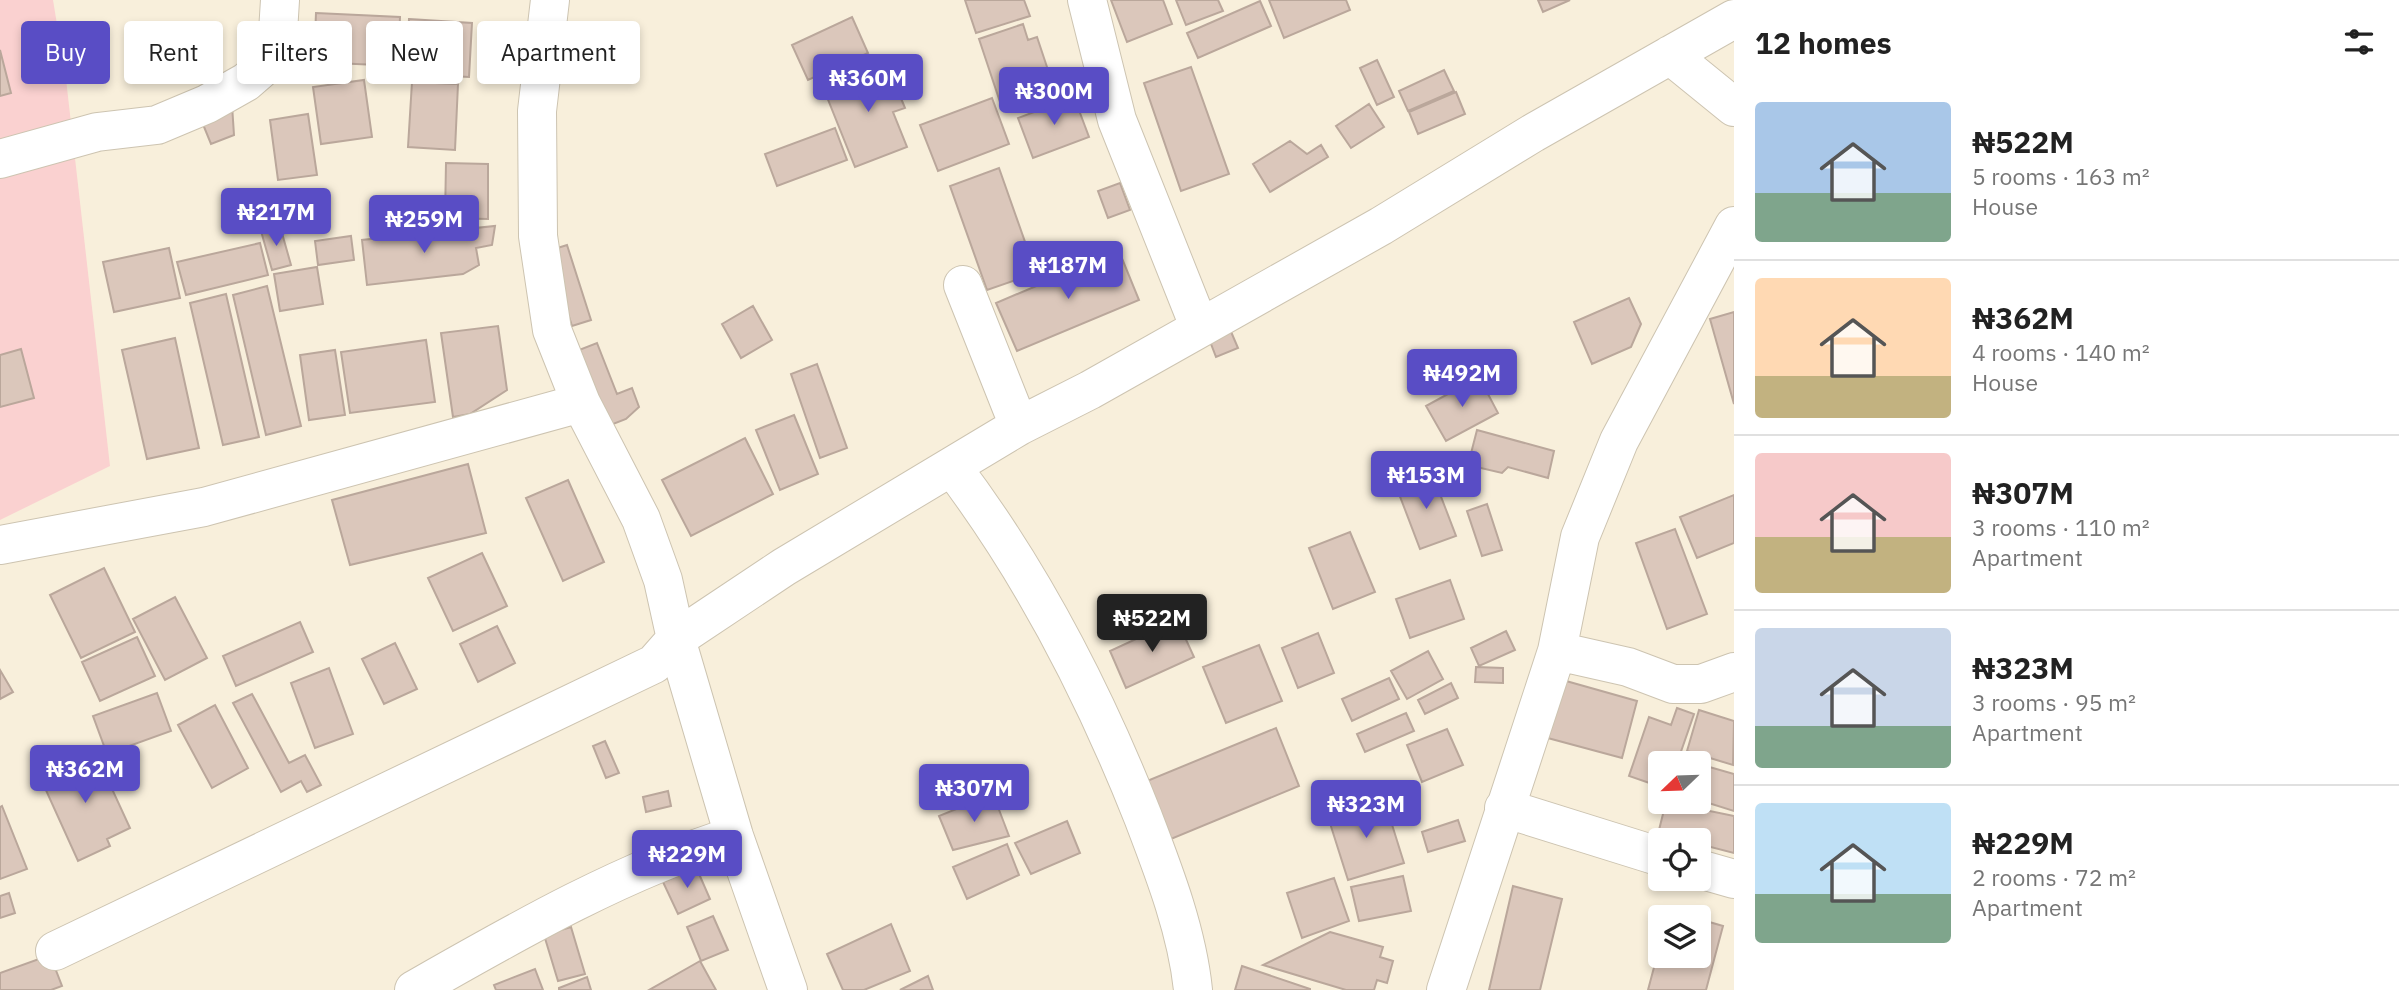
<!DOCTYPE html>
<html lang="en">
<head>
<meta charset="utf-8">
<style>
  :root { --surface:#fff; --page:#f6f6f6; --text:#222; --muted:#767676; --line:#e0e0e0; --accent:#594dc5 }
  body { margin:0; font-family:"IBM Plex Sans",sans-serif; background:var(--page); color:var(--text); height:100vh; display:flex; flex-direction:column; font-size:26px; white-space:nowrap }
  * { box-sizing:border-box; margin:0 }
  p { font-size:23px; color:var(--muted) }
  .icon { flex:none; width:38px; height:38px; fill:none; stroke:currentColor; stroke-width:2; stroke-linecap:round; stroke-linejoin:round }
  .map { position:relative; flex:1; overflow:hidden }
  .drawer { display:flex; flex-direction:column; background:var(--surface); width:665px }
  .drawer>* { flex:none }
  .hud { position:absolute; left:21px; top:21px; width:665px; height:63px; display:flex; gap:14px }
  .needle { width:46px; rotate:247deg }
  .fabs { position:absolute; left:1648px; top:751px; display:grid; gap:14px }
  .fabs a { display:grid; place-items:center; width:63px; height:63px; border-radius:7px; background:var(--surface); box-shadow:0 4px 10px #0003; font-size:35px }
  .price { position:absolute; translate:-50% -60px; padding:0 16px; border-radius:7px; background:var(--accent); color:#fff; font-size:23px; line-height:46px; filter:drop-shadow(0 2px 4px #0008) }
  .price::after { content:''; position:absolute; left:50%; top:42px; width:21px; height:16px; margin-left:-10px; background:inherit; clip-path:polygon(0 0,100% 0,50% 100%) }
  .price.active { background:#222; color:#fff }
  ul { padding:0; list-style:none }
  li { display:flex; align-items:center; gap:21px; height:175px; padding:0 21px }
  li+li { border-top:2px solid var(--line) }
  li span { display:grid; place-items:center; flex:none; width:196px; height:140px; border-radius:7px; color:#555 }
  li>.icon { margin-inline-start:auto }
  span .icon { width:84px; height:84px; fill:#fffc; stroke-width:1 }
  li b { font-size:30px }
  h2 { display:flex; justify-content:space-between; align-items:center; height:84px; padding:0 21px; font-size:30px }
  .chip { padding:0 24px; border-radius:7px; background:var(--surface); box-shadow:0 4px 10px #0003; font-size:24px; line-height:63px }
  .chip.active { background:var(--accent); color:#fff }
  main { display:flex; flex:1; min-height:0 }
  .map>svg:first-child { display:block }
  .green { fill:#fad1d0 }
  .building { fill:#dbc7bb; stroke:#baa79b; stroke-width:2 }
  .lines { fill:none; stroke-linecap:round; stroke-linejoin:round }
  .minor-casing { stroke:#cdc4b1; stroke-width:40 }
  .minor { stroke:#fff; stroke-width:38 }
</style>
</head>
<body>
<main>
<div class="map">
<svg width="1734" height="990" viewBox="0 0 1734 990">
  <rect width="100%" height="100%" fill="#f8efdb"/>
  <!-- green -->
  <path class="green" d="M 0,0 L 53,0 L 66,79 L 110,466 L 0,520 Z"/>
  <!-- building -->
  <path class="building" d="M 965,0 L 1024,0 L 1030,16 L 976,33 Z
    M 1111,0 L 1163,0 L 1172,24 L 1127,42 Z
    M 1176,0 L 1218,0 L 1223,11 L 1186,25 Z
    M 1269,0 L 1346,0 L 1350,10 L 1284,38 Z
    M 1538,0 L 1570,0 L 1543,12 Z
    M 1260,1 L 1271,26 L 1198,58 L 1187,33 Z
    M 316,13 L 400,17 L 398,66 L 314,62 Z
    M 852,17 L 868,53 L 808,80 L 792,45 Z
    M 409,19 L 472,23 L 469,77 L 406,74 Z
    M 1023,24 L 1028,40 L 1037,37 L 1048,70 L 1040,72 L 1047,93 L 1002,108 L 979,39 Z
    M 0,50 L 11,93 L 0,96 Z
    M 1377,60 L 1394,97 L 1377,105 L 1360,68 Z
    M 886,62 L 905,108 L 893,112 L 907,147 L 855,167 L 823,87 Z
    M 1191,67 L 1229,174 L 1181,191 L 1144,83 Z
    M 1444,70 L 1454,91 L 1408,111 L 1399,91 Z
    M 364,80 L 372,137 L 321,144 L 313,87 Z
    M 412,82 L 458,84 L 455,150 L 408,147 Z
    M 1456,92 L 1465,114 L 1418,134 L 1409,112 Z
    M 1074,97 L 1089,137 L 1033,158 L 1018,118 Z
    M 992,98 L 1009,144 L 938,171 L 920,125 Z
    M 1369,104 L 1384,127 L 1351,148 L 1336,126 Z
    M 232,105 L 234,135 L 211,144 L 200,117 Z
    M 308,114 L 317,175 L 278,180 L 270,120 Z
    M 835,128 L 847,160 L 777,186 L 765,154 Z
    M 1290,141 L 1307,154 L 1321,145 L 1328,157 L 1270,192 L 1253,164 Z
    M 446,163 L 488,164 L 488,219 L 445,218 Z
    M 999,168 L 1036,273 L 987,290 L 950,186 Z
    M 1120,183 L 1130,210 L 1108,218 L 1098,191 Z
    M 280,226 L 291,265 L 272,270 L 261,231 Z
    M 495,226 L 492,245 L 476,248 L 479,265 L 463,274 L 367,285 L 362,240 Z
    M 351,236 L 354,260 L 318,265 L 315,241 Z
    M 260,243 L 268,275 L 186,295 L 177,262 Z
    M 567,245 L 591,320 L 572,326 L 548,251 Z
    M 169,248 L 180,298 L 114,312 L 103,262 Z
    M 1119,251 L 1139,300 L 1017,351 L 996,303 Z
    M 317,267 L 323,304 L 280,311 L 274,274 Z
    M 267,286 L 301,426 L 266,435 L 233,295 Z
    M 226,294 L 259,437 L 223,445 L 190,303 Z
    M 1629,298 L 1641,324 L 1631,347 L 1592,364 L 1574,322 Z
    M 753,306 L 772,340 L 741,358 L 722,324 Z
    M 1734,312 L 1734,404 L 1710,319 Z
    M 498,326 L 507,390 L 470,414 L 453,417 L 441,333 Z
    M 1229,327 L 1238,348 L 1216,357 L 1208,336 Z
    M 175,338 L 199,448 L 147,459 L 122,350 Z
    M 426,340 L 435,402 L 350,413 L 341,352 Z
    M 597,343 L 617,394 L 632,388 L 639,407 L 626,419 L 608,426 L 579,350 Z
    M 21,349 L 34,398 L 0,407 L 0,355 Z
    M 335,350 L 345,415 L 309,420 L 300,355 Z
    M 817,364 L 847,448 L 820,458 L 791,374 Z
    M 1479,377 L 1498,413 L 1446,441 L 1426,406 Z
    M 794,415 L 818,474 L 780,490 L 756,430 Z
    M 1477,430 L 1554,451 L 1548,478 L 1508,467 L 1502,473 L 1468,465 Z
    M 745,438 L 773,494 L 691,536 L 662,480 Z
    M 468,464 L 486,533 L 350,565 L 332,500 Z
    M 1432,473 L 1456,536 L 1420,549 L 1396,486 Z
    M 568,480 L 604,562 L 563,581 L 526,498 Z
    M 1734,495 L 1734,543 L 1697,558 L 1680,517 Z
    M 1487,504 L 1502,550 L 1482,556 L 1467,511 Z
    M 1675,529 L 1707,614 L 1667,629 L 1636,543 Z
    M 1350,532 L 1375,592 L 1333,609 L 1309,548 Z
    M 482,553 L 507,606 L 453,631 L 428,578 Z
    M 104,568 L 135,632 L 81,658 L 50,595 Z
    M 1450,580 L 1464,619 L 1410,638 L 1396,599 Z
    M 175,597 L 207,658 L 165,680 L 133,619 Z
    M 1177,620 L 1194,657 L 1126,688 L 1110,651 Z
    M 300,622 L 313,652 L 236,686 L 223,656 Z
    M 497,626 L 515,663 L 478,682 L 460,644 Z
    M 1506,631 L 1515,650 L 1479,666 L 1471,648 Z
    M 1318,633 L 1334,673 L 1298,688 L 1282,648 Z
    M 137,637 L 155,676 L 100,701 L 82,662 Z
    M 395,643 L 417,689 L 384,704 L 362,659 Z
    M 1259,645 L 1282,701 L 1226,723 L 1203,667 Z
    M 1428,651 L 1443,679 L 1407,699 L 1391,671 Z
    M 1476,667 L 1503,668 L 1503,683 L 1475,682 Z
    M 329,668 L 353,734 L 315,748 L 291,683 Z
    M 0,670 L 13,692 L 0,699 Z
    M 1389,678 L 1399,699 L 1352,721 L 1342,699 Z
    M 1559,679 L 1637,701 L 1622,758 L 1544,737 Z
    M 1451,683 L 1458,698 L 1425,714 L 1418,700 Z
    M 157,693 L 171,731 L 107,754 L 93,716 Z
    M 252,694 L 289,763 L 305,755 L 321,785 L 307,792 L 301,781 L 281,792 L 233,703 Z
    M 215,705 L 248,768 L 212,788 L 178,725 Z
    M 1677,708 L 1694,714 L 1677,763 L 1661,763 L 1661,787 L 1629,776 L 1649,717 L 1671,725 Z
    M 1699,710 L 1734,721 L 1733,765 L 1687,751 Z
    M 1406,713 L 1414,731 L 1365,752 L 1357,734 Z
    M 1276,728 L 1299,786 L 1171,839 L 1147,781 Z
    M 1447,729 L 1463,765 L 1422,782 L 1407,745 Z
    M 605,741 L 619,773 L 606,778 L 593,746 Z
    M 95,752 L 130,828 L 107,839 L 110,846 L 78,861 L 40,777 Z
    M 1699,764 L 1734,774 L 1734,811 L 1699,800 Z
    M 668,791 L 671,806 L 646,812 L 643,797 Z
    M 993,794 L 1009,836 L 953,850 L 939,816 Z
    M 1384,799 L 1404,863 L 1348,880 L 1328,817 Z
    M 1666,802 L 1734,816 L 1734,853 L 1699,844 L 1699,840 L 1682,840 L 1658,834 Z
    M 2,806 L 27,869 L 0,879 L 0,807 Z
    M 1458,820 L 1465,841 L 1428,852 L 1422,832 Z
    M 1067,821 L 1080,853 L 1031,874 L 1015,843 Z
    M 1007,844 L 1019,875 L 967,899 L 953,867 Z
    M 696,867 L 710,899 L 678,914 L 663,882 Z
    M 1403,876 L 1411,911 L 1359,921 L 1351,887 Z
    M 1334,878 L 1349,921 L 1302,938 L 1287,893 Z
    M 1513,886 L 1562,899 L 1540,990 L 1489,990 Z
    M 9,893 L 15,913 L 0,918 L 0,896 Z
    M 713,916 L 728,950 L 701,961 L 687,927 Z
    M 1699,919 L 1723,926 L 1706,990 L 1648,990 L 1661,941 L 1661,956 L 1699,956 Z
    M 891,924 L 910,971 L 864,990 L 843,990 L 827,954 Z
    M 571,927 L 585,974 L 558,981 L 544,935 Z
    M 1330,932 L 1383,947 L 1380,957 L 1393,961 L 1387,983 L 1377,980 L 1374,990 L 1346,990 L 1263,965 Z
    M 50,955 L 62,986 L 51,990 L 0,990 L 0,973 Z
    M 700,961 L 716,990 L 649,990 Z
    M 1242,966 L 1310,989 L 1310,990 L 1235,990 Z
    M 535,969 L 543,990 L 496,990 L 494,985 Z
    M 928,976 L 933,990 L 900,990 Z
    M 587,977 L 591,990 L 559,990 L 559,988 Z"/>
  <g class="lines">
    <!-- minor casing -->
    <g class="minor-casing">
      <path id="minor" d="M 550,0 L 537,111 L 538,236 L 552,330 L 581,403 L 641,519 L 663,580 L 676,639 L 734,836 L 788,990
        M 1087,0 L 1117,120 L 1199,326
        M 1670,55 L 1734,107
        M 0,159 L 97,132 L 157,125 L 207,104 L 246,82 L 269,62 L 278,32 L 280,0
        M 963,285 L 1019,426
        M 952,467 C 1033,574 1094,693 1143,817 C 1164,872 1187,931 1193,990
        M 0,545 L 204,507 L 581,403
        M 1557,651 L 1628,667 L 1673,684 L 1701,684 L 1734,672
        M 1504,808 L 1661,857
        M 1699,869 L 1734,879
        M 55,951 L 654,664 L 676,639 L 784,567 L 1019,426 L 1090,390 L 1381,226 L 1533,133 L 1734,19
        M 414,990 C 514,933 623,870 734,836
        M 1446,990 L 1557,651 L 1580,537 L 1619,441 L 1734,226"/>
    </g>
    <!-- minor -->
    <use href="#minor" class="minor"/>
  </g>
</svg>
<div class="fabs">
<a><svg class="needle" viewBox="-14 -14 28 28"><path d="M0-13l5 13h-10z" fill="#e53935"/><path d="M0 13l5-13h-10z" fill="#767676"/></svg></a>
<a><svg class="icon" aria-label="locate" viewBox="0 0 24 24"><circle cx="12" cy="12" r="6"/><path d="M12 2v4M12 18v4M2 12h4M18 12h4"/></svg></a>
<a><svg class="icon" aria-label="layers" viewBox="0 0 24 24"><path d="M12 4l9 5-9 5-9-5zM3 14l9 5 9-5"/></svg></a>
</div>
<b class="price" style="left:868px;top:114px">₦360M</b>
<b class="price" style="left:1054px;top:127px">₦300M</b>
<b class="price" style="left:276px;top:248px">₦217M</b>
<b class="price" style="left:424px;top:255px">₦259M</b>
<b class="price" style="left:1068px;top:301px">₦187M</b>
<b class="price" style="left:1462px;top:409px">₦492M</b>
<b class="price" style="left:1426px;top:511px">₦153M</b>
<b class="price active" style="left:1152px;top:654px">₦522M</b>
<b class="price" style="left:85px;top:805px">₦362M</b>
<b class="price" style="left:974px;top:824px">₦307M</b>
<b class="price" style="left:1366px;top:840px">₦323M</b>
<b class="price" style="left:687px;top:890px">₦229M</b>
<div class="hud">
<a class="chip active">Buy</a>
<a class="chip">Rent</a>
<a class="chip">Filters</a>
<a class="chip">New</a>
<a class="chip">Apartment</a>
</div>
</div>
<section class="drawer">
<h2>12 homes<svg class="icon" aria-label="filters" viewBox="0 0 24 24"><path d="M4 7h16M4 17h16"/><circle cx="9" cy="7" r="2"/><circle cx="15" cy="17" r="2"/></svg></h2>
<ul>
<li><span style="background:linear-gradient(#a9c7e8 65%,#7fa58c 0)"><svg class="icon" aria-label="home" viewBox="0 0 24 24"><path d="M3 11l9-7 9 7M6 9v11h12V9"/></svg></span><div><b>₦522M</b><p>5 rooms · 163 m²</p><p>House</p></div></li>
<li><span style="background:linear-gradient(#ffd9b3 70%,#c2b280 0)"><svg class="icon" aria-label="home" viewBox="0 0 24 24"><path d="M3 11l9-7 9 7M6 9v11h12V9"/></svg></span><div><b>₦362M</b><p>4 rooms · 140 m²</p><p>House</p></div></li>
<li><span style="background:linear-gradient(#f6c9c9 60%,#c2b280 0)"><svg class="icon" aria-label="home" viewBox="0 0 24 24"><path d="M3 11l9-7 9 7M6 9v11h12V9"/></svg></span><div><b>₦307M</b><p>3 rooms · 110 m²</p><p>Apartment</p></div></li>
<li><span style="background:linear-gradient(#c9d6e8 70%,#7fa58c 0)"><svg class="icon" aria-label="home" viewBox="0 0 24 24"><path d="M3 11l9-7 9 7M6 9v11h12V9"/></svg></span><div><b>₦323M</b><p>3 rooms · 95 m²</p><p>Apartment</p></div></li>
<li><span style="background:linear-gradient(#bfe0f5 65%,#7fa58c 0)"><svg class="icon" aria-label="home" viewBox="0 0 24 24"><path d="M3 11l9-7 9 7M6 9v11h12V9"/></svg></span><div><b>₦229M</b><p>2 rooms · 72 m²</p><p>Apartment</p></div></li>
</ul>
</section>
</main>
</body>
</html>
